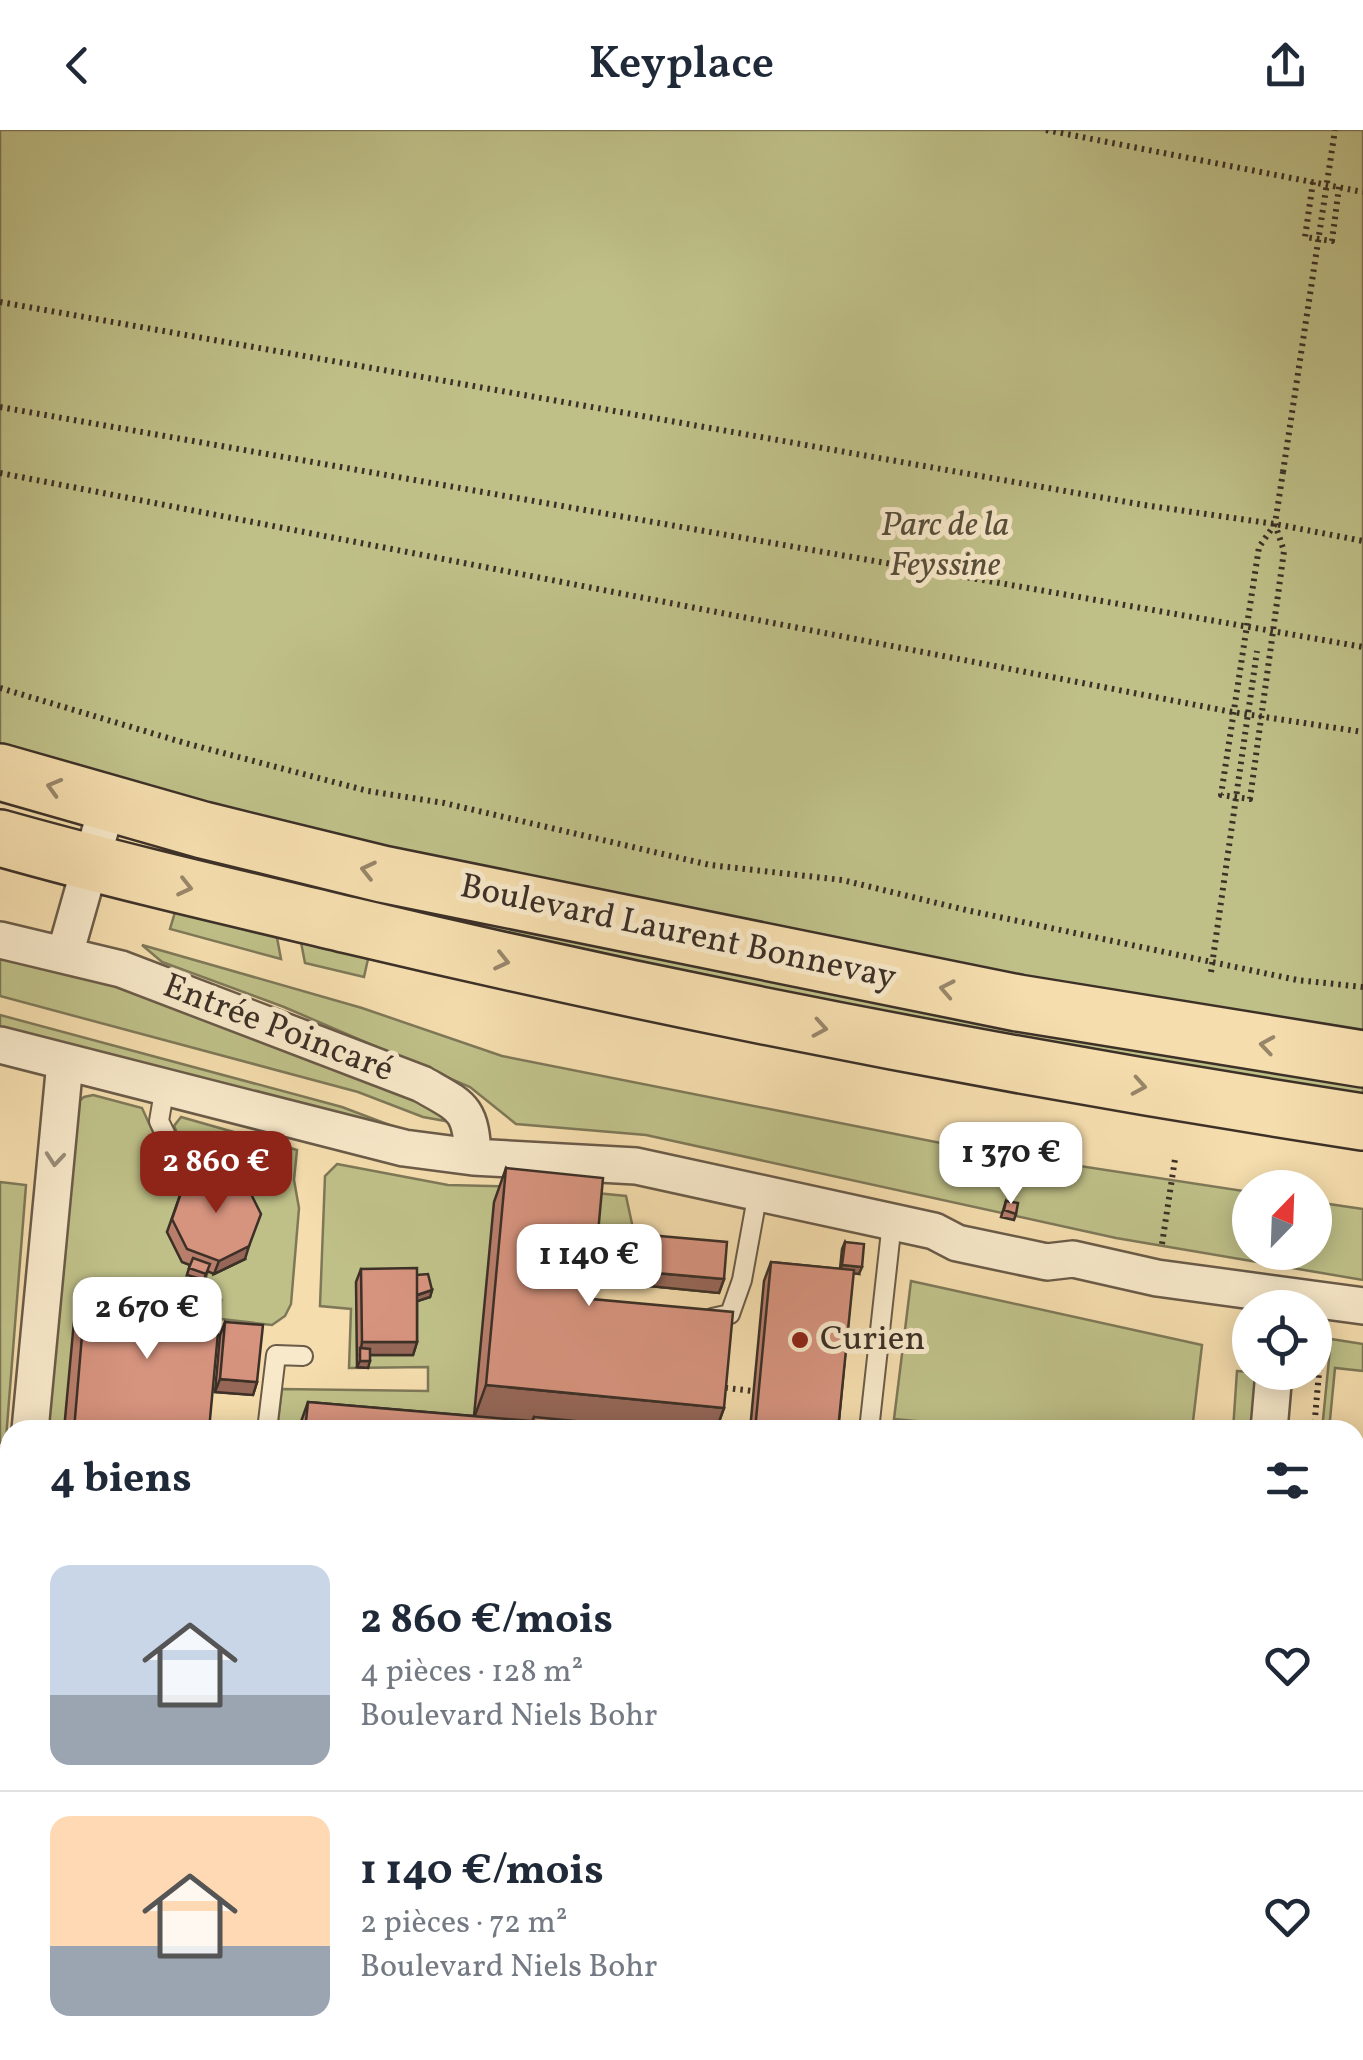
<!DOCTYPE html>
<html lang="fr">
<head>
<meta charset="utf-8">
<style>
  :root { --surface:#fff; --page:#f6f6f7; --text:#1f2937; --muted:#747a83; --line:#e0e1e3; --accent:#8f2418 }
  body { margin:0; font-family:Vollkorn,serif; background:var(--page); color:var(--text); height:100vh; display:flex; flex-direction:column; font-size:38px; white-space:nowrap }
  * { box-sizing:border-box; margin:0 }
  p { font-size:32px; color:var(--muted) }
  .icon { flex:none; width:55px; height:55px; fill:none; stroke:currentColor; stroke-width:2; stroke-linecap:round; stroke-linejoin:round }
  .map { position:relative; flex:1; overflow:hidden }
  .side { position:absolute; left:0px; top:1290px; width:1365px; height:640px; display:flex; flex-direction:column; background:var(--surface); border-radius:30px 30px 0 0; box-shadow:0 5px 25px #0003 }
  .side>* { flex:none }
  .needle { width:65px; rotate:23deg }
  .fabs { position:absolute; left:1232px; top:1040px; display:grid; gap:20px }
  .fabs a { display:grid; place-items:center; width:100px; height:100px; border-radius:50%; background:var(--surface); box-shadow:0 5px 25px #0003; font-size:50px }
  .price { position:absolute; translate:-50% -85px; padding:0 22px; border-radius:20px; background:#fff; color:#222; font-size:32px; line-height:65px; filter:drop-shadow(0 2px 5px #0008) }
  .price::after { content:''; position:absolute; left:50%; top:60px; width:30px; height:22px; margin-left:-15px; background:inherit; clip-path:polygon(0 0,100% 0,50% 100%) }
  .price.current { background:var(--accent); color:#fff }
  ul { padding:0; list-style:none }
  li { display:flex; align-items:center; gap:30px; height:250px; padding:0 50px }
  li+li { border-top:2px solid var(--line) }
  li span { display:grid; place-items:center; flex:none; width:280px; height:200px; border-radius:20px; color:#555 }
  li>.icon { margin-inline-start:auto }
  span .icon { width:120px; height:120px; fill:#fffc; stroke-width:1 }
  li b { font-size:42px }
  h2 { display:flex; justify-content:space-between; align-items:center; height:120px; padding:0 50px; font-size:42px }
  header { display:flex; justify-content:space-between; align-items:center; height:130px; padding:0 50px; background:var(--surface); font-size:45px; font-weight:600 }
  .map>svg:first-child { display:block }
  .green { fill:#bfc088; stroke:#7e7858; stroke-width:2.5 }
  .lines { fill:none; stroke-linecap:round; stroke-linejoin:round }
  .service-casing { stroke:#6a5b48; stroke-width:22 }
  .minor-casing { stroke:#6a5b48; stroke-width:40 }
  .primary-casing { stroke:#3c3027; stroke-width:60 }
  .path { stroke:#3c3027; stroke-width:6; stroke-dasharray:2.5 5; stroke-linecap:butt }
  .service { stroke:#f8e9ca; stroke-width:18 }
  .minor { stroke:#f8e9ca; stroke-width:35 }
  .primary { stroke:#f5ddad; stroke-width:55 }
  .path-bridge { stroke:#3c3027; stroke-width:6; stroke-dasharray:2.5 5; stroke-linecap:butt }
  .wall { fill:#b87e6c; stroke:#3c3027; stroke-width:2.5 }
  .shaded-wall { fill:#966758; stroke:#3c3027; stroke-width:2.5 }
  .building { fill:#d6937e; stroke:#3c3027; stroke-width:2.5 }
  .oneway { stroke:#98866a }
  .oneway2 { stroke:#9a8c78 }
  .poi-dot { fill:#8f2418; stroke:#f8e9ca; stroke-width:4 }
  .labels { text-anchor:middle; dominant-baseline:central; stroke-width:10; stroke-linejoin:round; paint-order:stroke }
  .park-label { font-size:35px; font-style:italic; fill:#564d3a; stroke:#f8e9ca }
  .street-label { font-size:35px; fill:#3c3027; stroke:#f8e9ca }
  .poi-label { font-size:35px; fill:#3c3027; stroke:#f8e9ca; text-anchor:start }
</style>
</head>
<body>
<header><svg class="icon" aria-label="back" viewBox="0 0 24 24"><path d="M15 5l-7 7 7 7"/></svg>Keyplace<svg class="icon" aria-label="share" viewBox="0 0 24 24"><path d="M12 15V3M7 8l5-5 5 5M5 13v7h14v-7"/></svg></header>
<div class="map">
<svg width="1363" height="1930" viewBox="0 0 1363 1930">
  <rect width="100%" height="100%" fill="#f5ddad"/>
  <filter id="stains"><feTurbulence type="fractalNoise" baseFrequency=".002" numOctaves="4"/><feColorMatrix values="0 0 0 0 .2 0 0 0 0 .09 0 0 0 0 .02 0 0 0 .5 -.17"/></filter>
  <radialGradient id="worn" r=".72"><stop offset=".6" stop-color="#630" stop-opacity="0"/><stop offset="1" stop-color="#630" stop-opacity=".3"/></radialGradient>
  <!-- green -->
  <path class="green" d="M 0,0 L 1363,0 L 1363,912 L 657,784 L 0,623 Z
    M 188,725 L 356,766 L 1363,946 L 1363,976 L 1059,927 L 185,736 Z
    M 178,772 L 275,797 L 281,829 L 170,799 Z
    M 299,802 L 370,820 L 364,847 L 305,833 Z
    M 142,815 L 362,878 L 502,926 L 981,1021 L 1250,1062 L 1250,1122 L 1315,1122 L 1315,1072 L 1363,1079 L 1363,1150 L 1116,1108 L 646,1005 L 516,994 L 470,957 L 284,877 L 162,832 Z
    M 0,823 L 83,839 L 436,977 L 445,991 L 423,987 L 358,962 L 0,866 Z
    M 0,885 L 342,977 L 408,1002 L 0,898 Z
    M 93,965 L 142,978 L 183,1068 L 167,1102 L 182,1132 L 190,1135 L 170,1200 L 65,1300 L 42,1300 L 73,976 L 84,967 Z
    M 181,987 L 297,1020 L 294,1050 L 299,1078 L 291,1174 L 285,1186 L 272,1195 L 195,1186 L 208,1141 L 214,1144 L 245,1129 L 203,1058 L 174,996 Z
    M 337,1034 L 448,1055 L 534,1057 L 473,1300 L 277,1300 L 282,1259 L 428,1261 L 428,1237 L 349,1238 L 351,1179 L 320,1176 L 325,1046 Z
    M 0,1052 L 26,1055 L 6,1309 L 0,1313 Z
    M 576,1061 L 626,1066 L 637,1117 L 630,1140 L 586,1136 Z
    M 911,1151 L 1202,1215 L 1192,1300 L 1010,1300 L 894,1289 Z
    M 1331,1209 L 1363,1214 L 1363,1241 L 1335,1238 L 1329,1300 L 1322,1300 Z
    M 1237,1241 L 1261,1243 L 1255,1300 L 1233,1300 Z
    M 722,1920 L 846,1920 L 845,1930 L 716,1930 Z"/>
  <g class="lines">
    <!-- service casing -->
    <g class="service-casing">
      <path id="service" d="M 165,956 L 159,991 L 194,1063
        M 712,1188 L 730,1184 L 742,1150 L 758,1062
        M 267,1300 L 276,1225 L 303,1226
        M 869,1300 L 892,1092
        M 0,1336 L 10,1328
        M 471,1930 L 472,1920"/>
    </g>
    <!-- minor casing -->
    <g class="minor-casing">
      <path id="minor" d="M 0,810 L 121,839 L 422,954 C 462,977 471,977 473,1027
        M 65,824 L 108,673
        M 0,915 L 404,1018 L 473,1027 L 636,1036 L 934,1101 L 957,1113 L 1047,1132 L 1073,1129 L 1157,1148 L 1363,1176
        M 30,1300 L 65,932
        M 1269,1300 L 1274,1242
        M 0,1588 L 10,1501
        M 1213,1930 L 1214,1920"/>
    </g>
    <!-- primary casing -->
    <g class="primary-casing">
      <path id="primary" d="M 0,642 L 203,700 L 382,744 L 1018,873 L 1363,929
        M 0,708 C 117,741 235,768 353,796 C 687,875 1024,940 1363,992"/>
    </g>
    <!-- path -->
    <path class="path" d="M 1046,0 L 1363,62
      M 1313,52 L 1305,107 L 1332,111 L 1339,57
      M 0,172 L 1144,375 L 1275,394 L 1363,411
      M 0,277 L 1363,517
      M 0,343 L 1232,582 L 1363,602
      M 1275,394 L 1259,417 L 1221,665 L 1250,669 L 1284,421 L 1275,394 L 1283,342
      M 0,558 L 185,613 L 368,661 L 444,673 L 710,735 L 842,750 L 966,780 L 1297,850 L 1363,857
      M 1162,1114 L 1175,1029
      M 187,1176 L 198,1140
      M 718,1257 L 753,1261
      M 1314,1300 L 1322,1207
      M 2,1467 L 10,1384
      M 6,1722 L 6,1719
      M 365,1930 L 366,1920
      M 709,1930 L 714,1920
      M 885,1930 L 886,1920
      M 1257,1930 L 1258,1920"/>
    <!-- service -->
    <use href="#service" class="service"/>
    <!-- minor -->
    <use href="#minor" class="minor"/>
    <!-- primary -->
    <use href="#primary" class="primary"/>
    <!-- path-bridge -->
    <path class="path-bridge" d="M 1283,342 L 1335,0
      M 1211,842 L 1257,521"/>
  </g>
  <!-- wall -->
  <path class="wall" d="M 506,1038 L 592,1169 L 724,1278 L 716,1300 L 298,1300 L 308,1272 L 474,1286 L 494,1072 Z
    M 183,1057 L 245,1129 L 214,1144 L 207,1141 L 204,1150 L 187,1145 L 190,1135 L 182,1132 L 167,1102 Z
    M 1006,1071 L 1016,1084 L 1014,1090 L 1001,1087 Z
    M 637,1104 L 724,1149 L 719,1163 L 628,1154 L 632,1117 Z
    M 845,1112 L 859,1144 L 853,1143 L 838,1300 L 750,1300 L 764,1151 L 771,1132 L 840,1139 L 842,1119 Z
    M 361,1139 L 417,1145 L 432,1160 L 430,1167 L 417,1171 L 417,1212 L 413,1225 L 370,1225 L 368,1238 L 357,1237 L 356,1152 Z
    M 86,1158 L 209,1300 L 64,1300 L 74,1191 Z
    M 225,1192 L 257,1252 L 253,1265 L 215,1262 L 220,1205 Z
    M 1363,1534 L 1363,1930 L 1315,1930 L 1316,1920 L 1355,1920 L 1355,1559 Z
    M 10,1773 L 10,1920 L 185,1930 L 0,1930 L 0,1883 Z
    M 256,1920 L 343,1920 L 342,1930 L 255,1930 Z
    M 514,1920 L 601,1920 L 600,1930 L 513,1930 Z
    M 917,1920 L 1172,1920 L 1171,1930 L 916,1930 Z"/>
  <!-- shaded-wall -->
  <path class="shaded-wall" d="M 249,1116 L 245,1129 L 214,1144 L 219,1131 Z
    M 842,1135 L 862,1137 L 859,1144 L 840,1142 Z
    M 633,1141 L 724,1149 L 719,1163 L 628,1154 Z
    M 432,1160 L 430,1167 L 412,1173 L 415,1166 Z
    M 362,1212 L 417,1212 L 413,1225 L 360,1225 Z
    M 360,1231 L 370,1231 L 368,1238 L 357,1237 Z
    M 220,1249 L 257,1252 L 253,1265 L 215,1262 Z
    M 486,1255 L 724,1278 L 716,1300 L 593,1300 L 534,1287 L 531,1294 L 474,1288 Z
    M 1355,1918 L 1363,1919 L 1363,1930 L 1320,1930 L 1324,1920 L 1355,1920 Z
    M 952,1920 L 992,1920 L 1070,1928 L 1070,1930 L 949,1930 Z"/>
  <!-- building -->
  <path class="building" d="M 506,1038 L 603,1048 L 592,1169 L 733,1182 L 724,1278 L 486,1255 Z
    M 214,1042 L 246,1054 L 261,1084 L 249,1116 L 219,1131 L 187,1119 L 172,1089 L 183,1057 Z
    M 1006,1071 L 1018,1073 L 1016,1084 L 1004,1080 Z
    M 637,1104 L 727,1112 L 724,1149 L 633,1141 Z
    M 845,1112 L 864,1114 L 862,1137 L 842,1135 Z
    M 193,1128 L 210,1134 L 206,1144 L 189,1138 Z
    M 771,1132 L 854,1140 L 838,1300 L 755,1300 Z
    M 417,1138 L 417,1212 L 362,1212 L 361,1139 Z
    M 428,1144 L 432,1160 L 417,1165 L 417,1145 Z
    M 86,1158 L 221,1170 L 209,1300 L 74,1300 Z
    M 225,1192 L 263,1195 L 257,1252 L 220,1249 Z
    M 360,1218 L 370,1219 L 370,1231 L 360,1231 Z
    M 308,1272 L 577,1295 L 577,1300 L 305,1300 Z
    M 534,1287 L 665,1300 L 577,1300 L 577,1295 L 533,1291 Z
    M 1363,1571 L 1363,1919 L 1355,1918 L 1355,1656 Z
    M 10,1874 L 10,1920 L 139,1920 L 138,1930 L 5,1930 Z
    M 139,1920 L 186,1920 L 185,1930 L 138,1930 Z
    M 265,1920 L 343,1920 L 342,1930 L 264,1930 Z
    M 374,1920 L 444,1920 L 443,1930 L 374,1930 Z
    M 523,1920 L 601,1920 L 600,1930 L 522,1930 Z
    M 626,1920 L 646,1920 L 645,1930 L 625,1930 Z
    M 926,1920 L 954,1920 L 956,1930 L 925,1930 Z
    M 992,1920 L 1172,1920 L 1171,1930 L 1070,1930 L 1070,1928 Z"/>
  <!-- one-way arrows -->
  <defs><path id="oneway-chevron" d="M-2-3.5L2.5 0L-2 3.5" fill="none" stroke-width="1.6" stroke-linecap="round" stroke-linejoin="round" transform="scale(2.5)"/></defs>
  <g class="oneway">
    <use href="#oneway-chevron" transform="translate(54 657) rotate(-164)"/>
    <use href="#oneway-chevron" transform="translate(368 740) rotate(-167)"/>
    <use href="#oneway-chevron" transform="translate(185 757) rotate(13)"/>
    <use href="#oneway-chevron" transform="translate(502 831) rotate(13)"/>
    <use href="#oneway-chevron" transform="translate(947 859) rotate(-169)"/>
    <use href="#oneway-chevron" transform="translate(820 898) rotate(10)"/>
    <use href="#oneway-chevron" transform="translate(1267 915) rotate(-171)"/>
    <use href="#oneway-chevron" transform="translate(1139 956) rotate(10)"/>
  </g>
  <use class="oneway2" href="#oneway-chevron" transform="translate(55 1029) rotate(95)"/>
  <!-- markers -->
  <circle class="poi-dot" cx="800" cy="1210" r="10"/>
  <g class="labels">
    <!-- park labels -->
    <g class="park-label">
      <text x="945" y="396">Parc de la<tspan x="945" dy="40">Feyssine</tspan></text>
    </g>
    <!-- street labels -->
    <g class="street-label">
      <text transform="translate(678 803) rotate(12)">Boulevard Laurent Bonnevay</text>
      <text transform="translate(278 899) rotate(21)">Entrée Poincaré</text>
    </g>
    <!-- poi labels -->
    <g class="poi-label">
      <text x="820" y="1210">Curien</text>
    </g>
  </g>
  <rect width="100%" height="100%" filter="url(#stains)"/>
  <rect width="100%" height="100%" fill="url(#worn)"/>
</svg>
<div class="fabs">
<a><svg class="needle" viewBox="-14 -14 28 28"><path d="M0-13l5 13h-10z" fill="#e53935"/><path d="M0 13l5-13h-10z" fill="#747a83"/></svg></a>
<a><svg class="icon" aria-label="locate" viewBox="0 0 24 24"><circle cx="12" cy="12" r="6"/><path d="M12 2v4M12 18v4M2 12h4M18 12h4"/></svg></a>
</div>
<b class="price" style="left:1011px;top:1077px">1 370 €</b>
<b class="price current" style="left:216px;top:1086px">2 860 €</b>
<b class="price" style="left:589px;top:1179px">1 140 €</b>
<b class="price" style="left:147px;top:1232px">2 670 €</b>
<section class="side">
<h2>4 biens<svg class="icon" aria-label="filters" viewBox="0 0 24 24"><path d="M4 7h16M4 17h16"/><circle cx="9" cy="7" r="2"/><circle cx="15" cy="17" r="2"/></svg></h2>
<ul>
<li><span style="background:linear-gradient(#c9d6e8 65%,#9aa5b1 0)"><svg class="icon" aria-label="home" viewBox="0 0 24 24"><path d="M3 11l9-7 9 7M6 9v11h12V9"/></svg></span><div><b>2 860 €/mois</b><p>4 pièces · 128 m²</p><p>Boulevard Niels Bohr</p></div><svg class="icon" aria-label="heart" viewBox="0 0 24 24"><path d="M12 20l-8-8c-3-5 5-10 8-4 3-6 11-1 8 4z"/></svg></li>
<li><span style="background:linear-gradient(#ffd9b3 65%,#9aa5b1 0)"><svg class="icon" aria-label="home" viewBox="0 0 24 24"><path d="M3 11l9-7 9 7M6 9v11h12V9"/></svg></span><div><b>1 140 €/mois</b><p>2 pièces · 72 m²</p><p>Boulevard Niels Bohr</p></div><svg class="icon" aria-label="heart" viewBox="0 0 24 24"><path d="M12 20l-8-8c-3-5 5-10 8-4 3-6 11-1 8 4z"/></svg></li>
</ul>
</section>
</div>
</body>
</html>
